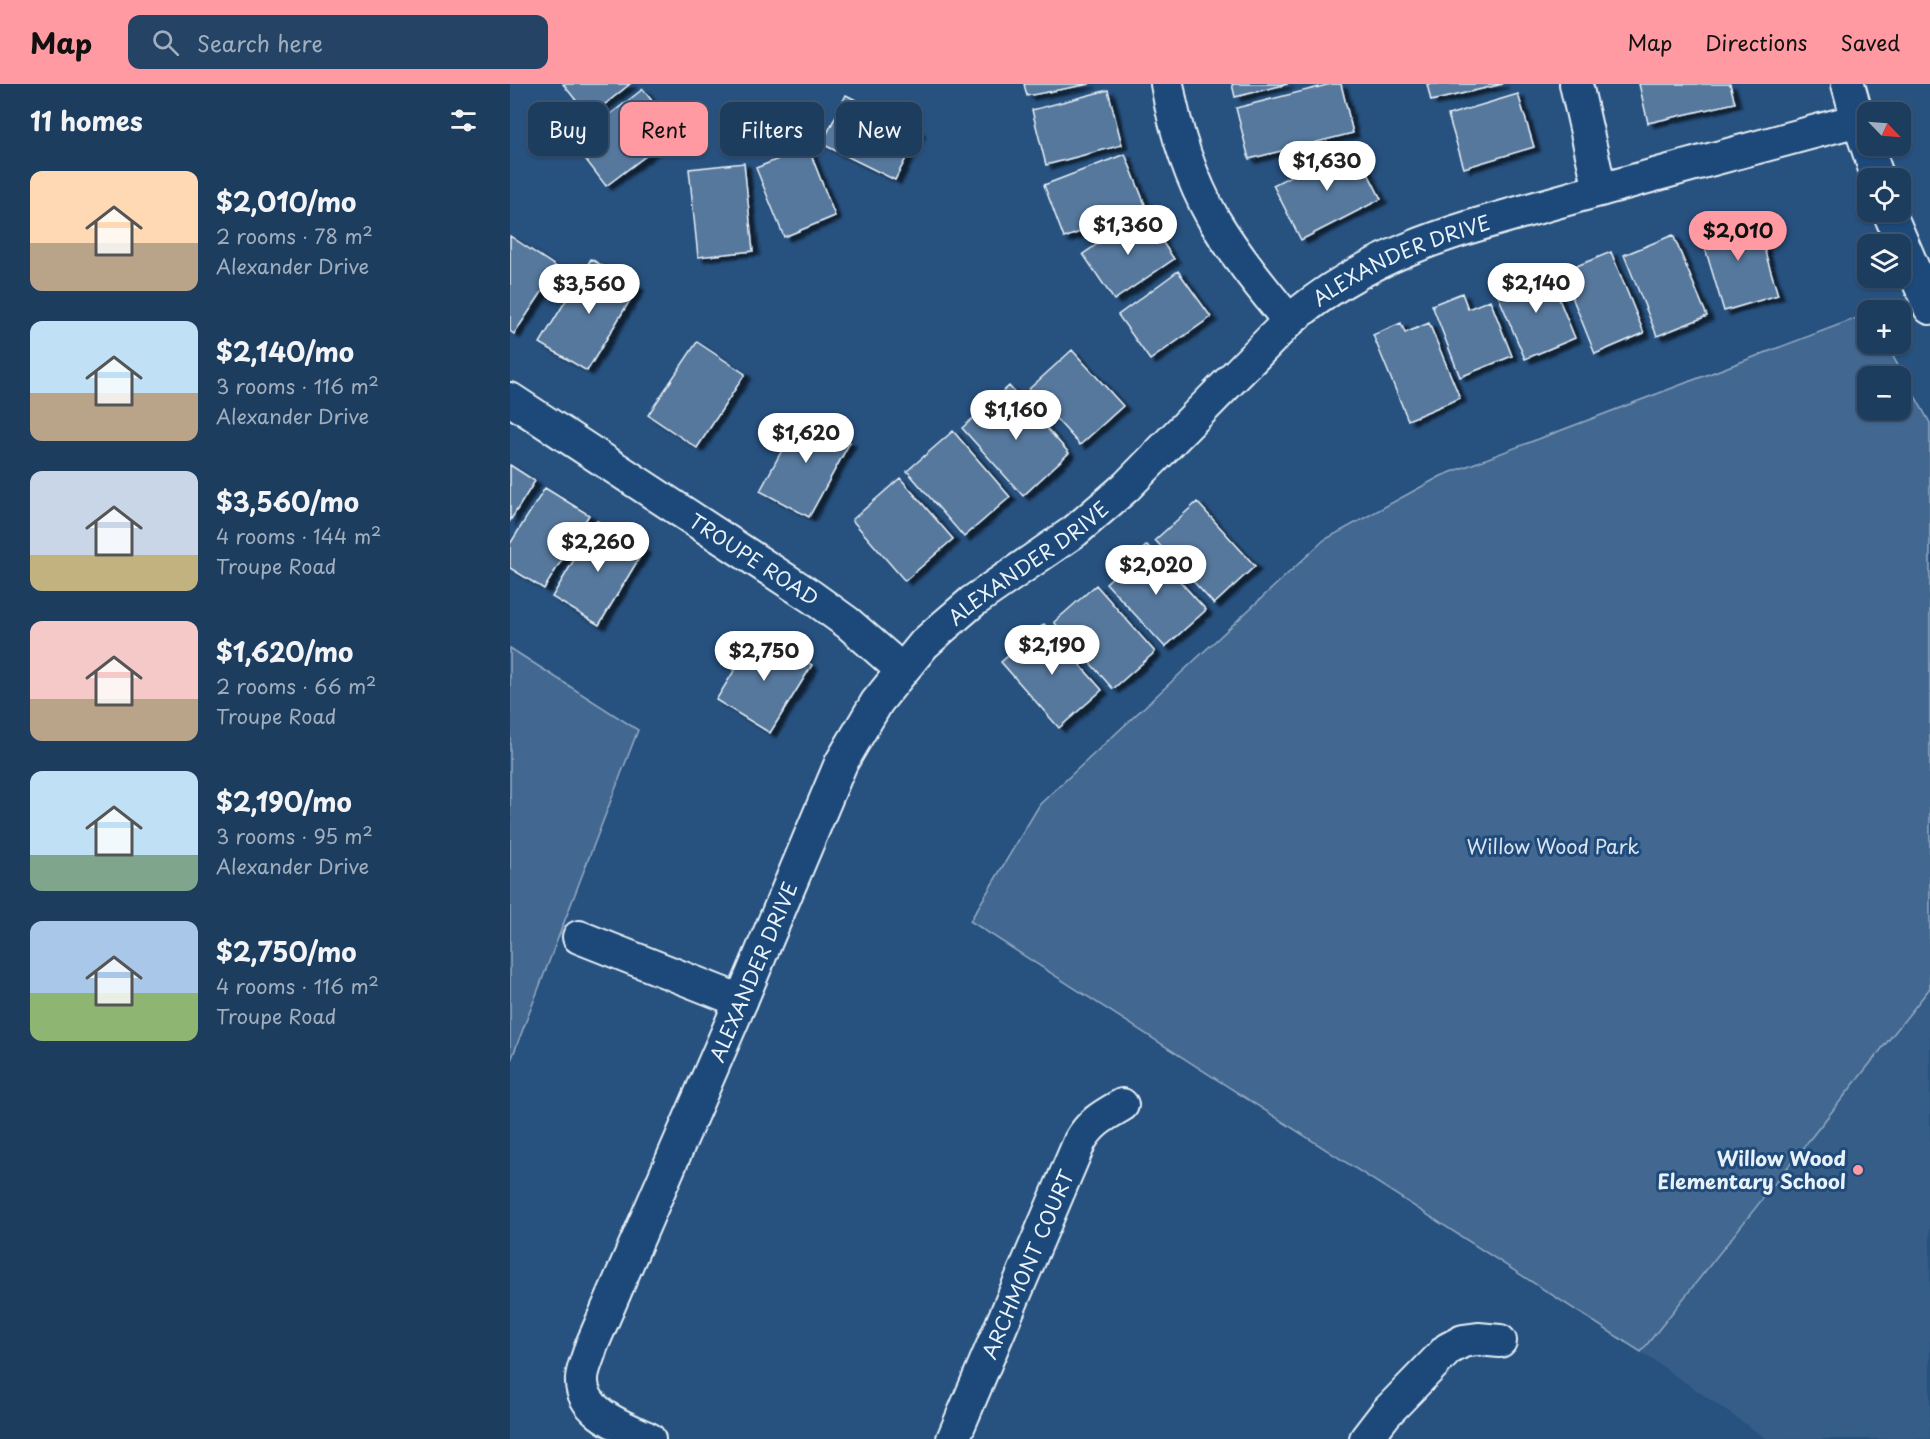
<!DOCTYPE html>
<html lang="en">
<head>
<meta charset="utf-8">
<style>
  :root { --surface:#1d3d5f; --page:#254465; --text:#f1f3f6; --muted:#a0aebd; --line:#3b5674; --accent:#ff9aa2 }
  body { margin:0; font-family:"Playpen Sans",sans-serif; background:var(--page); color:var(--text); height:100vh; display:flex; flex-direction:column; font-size:22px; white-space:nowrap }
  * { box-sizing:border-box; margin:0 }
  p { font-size:20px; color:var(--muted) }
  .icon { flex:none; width:33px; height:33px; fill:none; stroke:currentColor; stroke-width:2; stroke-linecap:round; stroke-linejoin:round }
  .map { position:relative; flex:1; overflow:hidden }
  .drawer { display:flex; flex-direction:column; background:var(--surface); width:510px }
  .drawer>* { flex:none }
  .banner { position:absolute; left:18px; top:18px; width:570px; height:54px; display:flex; gap:12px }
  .needle { width:39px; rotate:115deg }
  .tools { position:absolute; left:1347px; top:18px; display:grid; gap:12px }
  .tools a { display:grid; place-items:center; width:54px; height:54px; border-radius:12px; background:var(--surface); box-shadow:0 2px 4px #0004,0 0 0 2px var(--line); font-size:30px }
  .price { position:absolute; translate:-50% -51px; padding:0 14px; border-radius:21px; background:#fff; color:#222; font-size:20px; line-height:39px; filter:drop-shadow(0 2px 3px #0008) }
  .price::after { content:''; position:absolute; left:50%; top:36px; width:18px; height:14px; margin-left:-9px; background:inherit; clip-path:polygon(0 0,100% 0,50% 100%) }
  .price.on { background:var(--accent); color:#111 }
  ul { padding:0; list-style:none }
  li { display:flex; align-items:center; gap:18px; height:150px; padding:0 30px }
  li span { display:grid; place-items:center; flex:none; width:168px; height:120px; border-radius:12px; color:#555 }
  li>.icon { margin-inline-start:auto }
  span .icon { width:72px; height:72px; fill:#fffc; stroke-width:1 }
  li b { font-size:26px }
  h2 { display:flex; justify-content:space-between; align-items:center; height:72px; padding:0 30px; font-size:26px }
  .tag { padding:0 21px; border-radius:12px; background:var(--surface); box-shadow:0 2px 4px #0004,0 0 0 2px var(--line); font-size:21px; line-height:54px }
  .tag.on { background:var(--accent); color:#111 }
  header { display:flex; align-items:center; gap:36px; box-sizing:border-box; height:84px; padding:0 30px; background:var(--accent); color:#111 }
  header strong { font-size:28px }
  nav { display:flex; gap:33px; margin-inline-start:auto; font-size:21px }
  .search { width:420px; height:54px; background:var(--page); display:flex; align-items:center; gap:15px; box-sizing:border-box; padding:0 21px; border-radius:12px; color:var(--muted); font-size:22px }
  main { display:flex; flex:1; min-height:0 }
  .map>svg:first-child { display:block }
  .built { fill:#355d88 }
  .green { fill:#436891; stroke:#96acc4; stroke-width:1.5; fill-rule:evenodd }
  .building { fill:#57789d; stroke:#e8f1f8; stroke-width:1.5; filter:url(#shadow) }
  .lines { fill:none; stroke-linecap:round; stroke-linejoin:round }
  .street-casing { stroke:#e8f1f8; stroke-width:36 }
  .street { stroke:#1f4a7a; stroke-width:32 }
  .poi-dot { fill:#ff9aa2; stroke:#1f4a7a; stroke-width:2 }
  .labels { text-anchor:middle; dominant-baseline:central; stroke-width:6; stroke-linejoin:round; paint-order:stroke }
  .street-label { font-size:20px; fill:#e8f1f8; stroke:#1f4a7a }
  .park-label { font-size:20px; fill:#d8e3ee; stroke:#1f4a7a }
  .poi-label { font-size:20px; font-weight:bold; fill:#e8f1f8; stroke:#1f4a7a; text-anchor:end }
</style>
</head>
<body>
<header>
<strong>Map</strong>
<div class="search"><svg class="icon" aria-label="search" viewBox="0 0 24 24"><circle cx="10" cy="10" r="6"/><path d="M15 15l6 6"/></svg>Search here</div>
<nav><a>Map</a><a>Directions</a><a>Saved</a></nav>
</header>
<main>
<section class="drawer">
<h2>11 homes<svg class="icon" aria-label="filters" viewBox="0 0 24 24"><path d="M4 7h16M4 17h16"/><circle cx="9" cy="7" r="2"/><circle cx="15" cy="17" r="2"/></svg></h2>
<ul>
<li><span style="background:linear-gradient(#ffd9b3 60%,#b9a48a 0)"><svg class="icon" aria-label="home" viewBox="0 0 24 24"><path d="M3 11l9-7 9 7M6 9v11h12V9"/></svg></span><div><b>$2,010/mo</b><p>2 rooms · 78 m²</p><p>Alexander Drive</p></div></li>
<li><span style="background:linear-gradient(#bfe0f5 60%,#b9a48a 0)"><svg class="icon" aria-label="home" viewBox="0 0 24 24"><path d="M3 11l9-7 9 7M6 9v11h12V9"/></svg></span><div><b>$2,140/mo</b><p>3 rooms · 116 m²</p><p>Alexander Drive</p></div></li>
<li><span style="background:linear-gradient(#c9d6e8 70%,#c2b280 0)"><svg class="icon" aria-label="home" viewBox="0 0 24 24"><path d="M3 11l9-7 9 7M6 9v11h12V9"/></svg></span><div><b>$3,560/mo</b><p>4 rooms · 144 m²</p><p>Troupe Road</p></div></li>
<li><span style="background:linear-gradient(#f6c9c9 65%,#b9a48a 0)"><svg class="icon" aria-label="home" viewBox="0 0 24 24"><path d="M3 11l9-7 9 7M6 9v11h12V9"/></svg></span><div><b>$1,620/mo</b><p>2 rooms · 66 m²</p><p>Troupe Road</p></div></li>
<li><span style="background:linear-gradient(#bfe0f5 70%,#7fa58c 0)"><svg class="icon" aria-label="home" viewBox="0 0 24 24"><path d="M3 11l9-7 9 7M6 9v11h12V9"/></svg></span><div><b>$2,190/mo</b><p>3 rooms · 95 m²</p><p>Alexander Drive</p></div></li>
<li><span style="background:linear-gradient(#a9c7e8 60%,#8fb573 0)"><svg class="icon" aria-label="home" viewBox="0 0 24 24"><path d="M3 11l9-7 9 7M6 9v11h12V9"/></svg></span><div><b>$2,750/mo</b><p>4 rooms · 116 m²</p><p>Troupe Road</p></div></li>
</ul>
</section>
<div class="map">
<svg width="1420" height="1355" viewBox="0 0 1420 1355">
  <defs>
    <filter id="shadow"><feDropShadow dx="6" dy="4" stdDeviation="1.5" flood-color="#0009"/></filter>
  </defs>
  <rect width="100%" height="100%" fill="#27517f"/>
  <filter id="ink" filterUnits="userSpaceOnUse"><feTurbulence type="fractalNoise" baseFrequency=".0167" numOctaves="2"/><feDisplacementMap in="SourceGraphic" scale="12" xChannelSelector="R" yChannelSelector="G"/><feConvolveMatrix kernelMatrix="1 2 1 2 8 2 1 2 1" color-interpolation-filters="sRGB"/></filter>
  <g filter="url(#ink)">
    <!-- built -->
    <path class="built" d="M 1420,904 L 1420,1355 L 1257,1355 L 1131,1268 Z"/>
    <!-- green -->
    <path class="green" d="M 1357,230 L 1358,260 L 1376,260 L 1420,339 L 1420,904 L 1131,1268 L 460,837 L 530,720 L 814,456 L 931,392 ZM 1358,292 L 1390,292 L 1390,326 L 1358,326 Z
      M 0,564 L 128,646 L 0,979 Z"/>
    <!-- building -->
    <path class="building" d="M 53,0 L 120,0 L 79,33 Z
      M 514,0 L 580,0 L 517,12 Z
      M 722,0 L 778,0 L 725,13 Z
      M 821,0 L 831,0 L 843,49 L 739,75 L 726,24 Z
      M 917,0 L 993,0 L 921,17 Z
      M 1129,0 L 1220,0 L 1225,19 L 1138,39 Z
      M 133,5 L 166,49 L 96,102 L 63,59 Z
      M 598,6 L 612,61 L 536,81 L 522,26 Z
      M 1008,10 L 1024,63 L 954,84 L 938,31 Z
      M 336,11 L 409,48 L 385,96 L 312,60 Z
      M 843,60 L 871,115 L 791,156 L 763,101 Z
      M 298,63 L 325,132 L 274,153 L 246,84 Z
      M 615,70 L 636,123 L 554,154 L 534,101 Z
      M 234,79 L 243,167 L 188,173 L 179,85 Z
      M 1243,128 L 1268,211 L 1214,227 L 1189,144 Z
      M 633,129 L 664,175 L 604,216 L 573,170 Z
      M 1163,151 L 1197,232 L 1147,252 L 1114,171 Z
      M 0,152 L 48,184 L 4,250 L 0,247 Z
      M 1101,168 L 1134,249 L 1085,270 L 1052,188 Z
      M 81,175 L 128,203 L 77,287 L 30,259 Z
      M 1037,186 L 1065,254 L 1015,275 L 986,207 Z
      M 668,187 L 701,233 L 640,276 L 608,231 Z
      M 952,209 L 958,225 L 980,216 L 1002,272 L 950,293 L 922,221 Z
      M 891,239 L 895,249 L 919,239 L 950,314 L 898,336 L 863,251 Z
      M 187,258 L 235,290 L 187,364 L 138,331 Z
      M 562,266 L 613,322 L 570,361 L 519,305 Z
      M 499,302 L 559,369 L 513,412 L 452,344 Z
      M 309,329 L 331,341 L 326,351 L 340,358 L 299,433 L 250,407 L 290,333 L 303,340 Z
      M 443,347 L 500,413 L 454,453 L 397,387 Z
      M 0,381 L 25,397 L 0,437 Z
      M 390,394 L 443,455 L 395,497 L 342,436 Z
      M 35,404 L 79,431 L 34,505 L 0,484 L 0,460 Z
      M 687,418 L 745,482 L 704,520 L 645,456 Z
      M 87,437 L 134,466 L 89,541 L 42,513 Z
      M 637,461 L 696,526 L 655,563 L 596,499 Z
      M 586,501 L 645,568 L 603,605 L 544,538 Z
      M 534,540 L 592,606 L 549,644 L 491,578 Z
      M 248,548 L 302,581 L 260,649 L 206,616 Z"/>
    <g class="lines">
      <!-- street casing -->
      <g class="street-casing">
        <g id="street">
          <path d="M 657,0 C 665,46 681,95 704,136 C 726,172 752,204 779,237"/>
          <path d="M 1066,0 L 1090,106"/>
          <path d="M 1338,0 L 1348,36 L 1368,94"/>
          <path d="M 1379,128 L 1420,224"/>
          <path id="s1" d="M 0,315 L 302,513 L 338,539 L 392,586"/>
          <path d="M 69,853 L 231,917"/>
          <path id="s2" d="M 139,1355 C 114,1343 70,1329 72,1295 C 72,1285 79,1272 81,1263 L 231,917 L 331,679 L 367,618 L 414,560 L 433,543 L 462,518 L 565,447 L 616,403 L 779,237 C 866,162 961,143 1068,112 C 1161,86 1255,61 1348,36"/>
          <path id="s3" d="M 443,1355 L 570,1057 C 581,1038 593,1032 612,1021"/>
          <path d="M 856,1355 L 876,1329 L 938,1265 L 953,1257 L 968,1255 L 990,1257"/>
        </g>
      </g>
      <!-- street -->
      <use href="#street" class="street"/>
    </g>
  </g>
  <!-- markers -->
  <circle class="poi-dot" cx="1348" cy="1086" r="6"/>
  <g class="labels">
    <!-- street labels -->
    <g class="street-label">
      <text stroke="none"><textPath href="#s2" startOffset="1528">ALEXANDER DRIVE</textPath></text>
      <text stroke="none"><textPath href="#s1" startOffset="292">TROUPE ROAD</textPath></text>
      <text stroke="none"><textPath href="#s2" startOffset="1042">ALEXANDER DRIVE</textPath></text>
      <text stroke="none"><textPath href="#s2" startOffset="538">ALEXANDER DRIVE</textPath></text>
      <text stroke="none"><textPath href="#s3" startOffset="190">ARCHMONT COURT</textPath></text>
    </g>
    <!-- park labels -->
    <g class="park-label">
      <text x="1043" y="762">Willow Wood Park</text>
    </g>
    <!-- poi labels -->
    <g class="poi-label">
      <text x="1336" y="1074">Willow Wood<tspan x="1336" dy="23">Elementary School</tspan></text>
    </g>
  </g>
</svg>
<div class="tools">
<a><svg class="needle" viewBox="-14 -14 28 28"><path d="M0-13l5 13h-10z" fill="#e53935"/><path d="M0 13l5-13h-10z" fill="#a0aebd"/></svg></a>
<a><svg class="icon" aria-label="locate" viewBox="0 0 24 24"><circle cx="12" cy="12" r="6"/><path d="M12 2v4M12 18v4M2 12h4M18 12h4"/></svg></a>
<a><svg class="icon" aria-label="layers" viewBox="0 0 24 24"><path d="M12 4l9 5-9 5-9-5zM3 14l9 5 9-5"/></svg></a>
<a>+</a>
<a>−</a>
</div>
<b class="price" style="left:817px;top:108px">$1,630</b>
<b class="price" style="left:618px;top:172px">$1,360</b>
<b class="price on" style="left:1228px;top:178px">$2,010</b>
<b class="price" style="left:1026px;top:230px">$2,140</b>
<b class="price" style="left:79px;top:231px">$3,560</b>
<b class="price" style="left:506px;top:357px">$1,160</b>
<b class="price" style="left:296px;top:380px">$1,620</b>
<b class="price" style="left:88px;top:489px">$2,260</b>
<b class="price" style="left:646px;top:512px">$2,020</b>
<b class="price" style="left:542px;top:592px">$2,190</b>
<b class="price" style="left:254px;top:598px">$2,750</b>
<div class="banner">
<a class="tag">Buy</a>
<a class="tag on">Rent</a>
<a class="tag">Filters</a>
<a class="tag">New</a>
</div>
</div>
</main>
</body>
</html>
